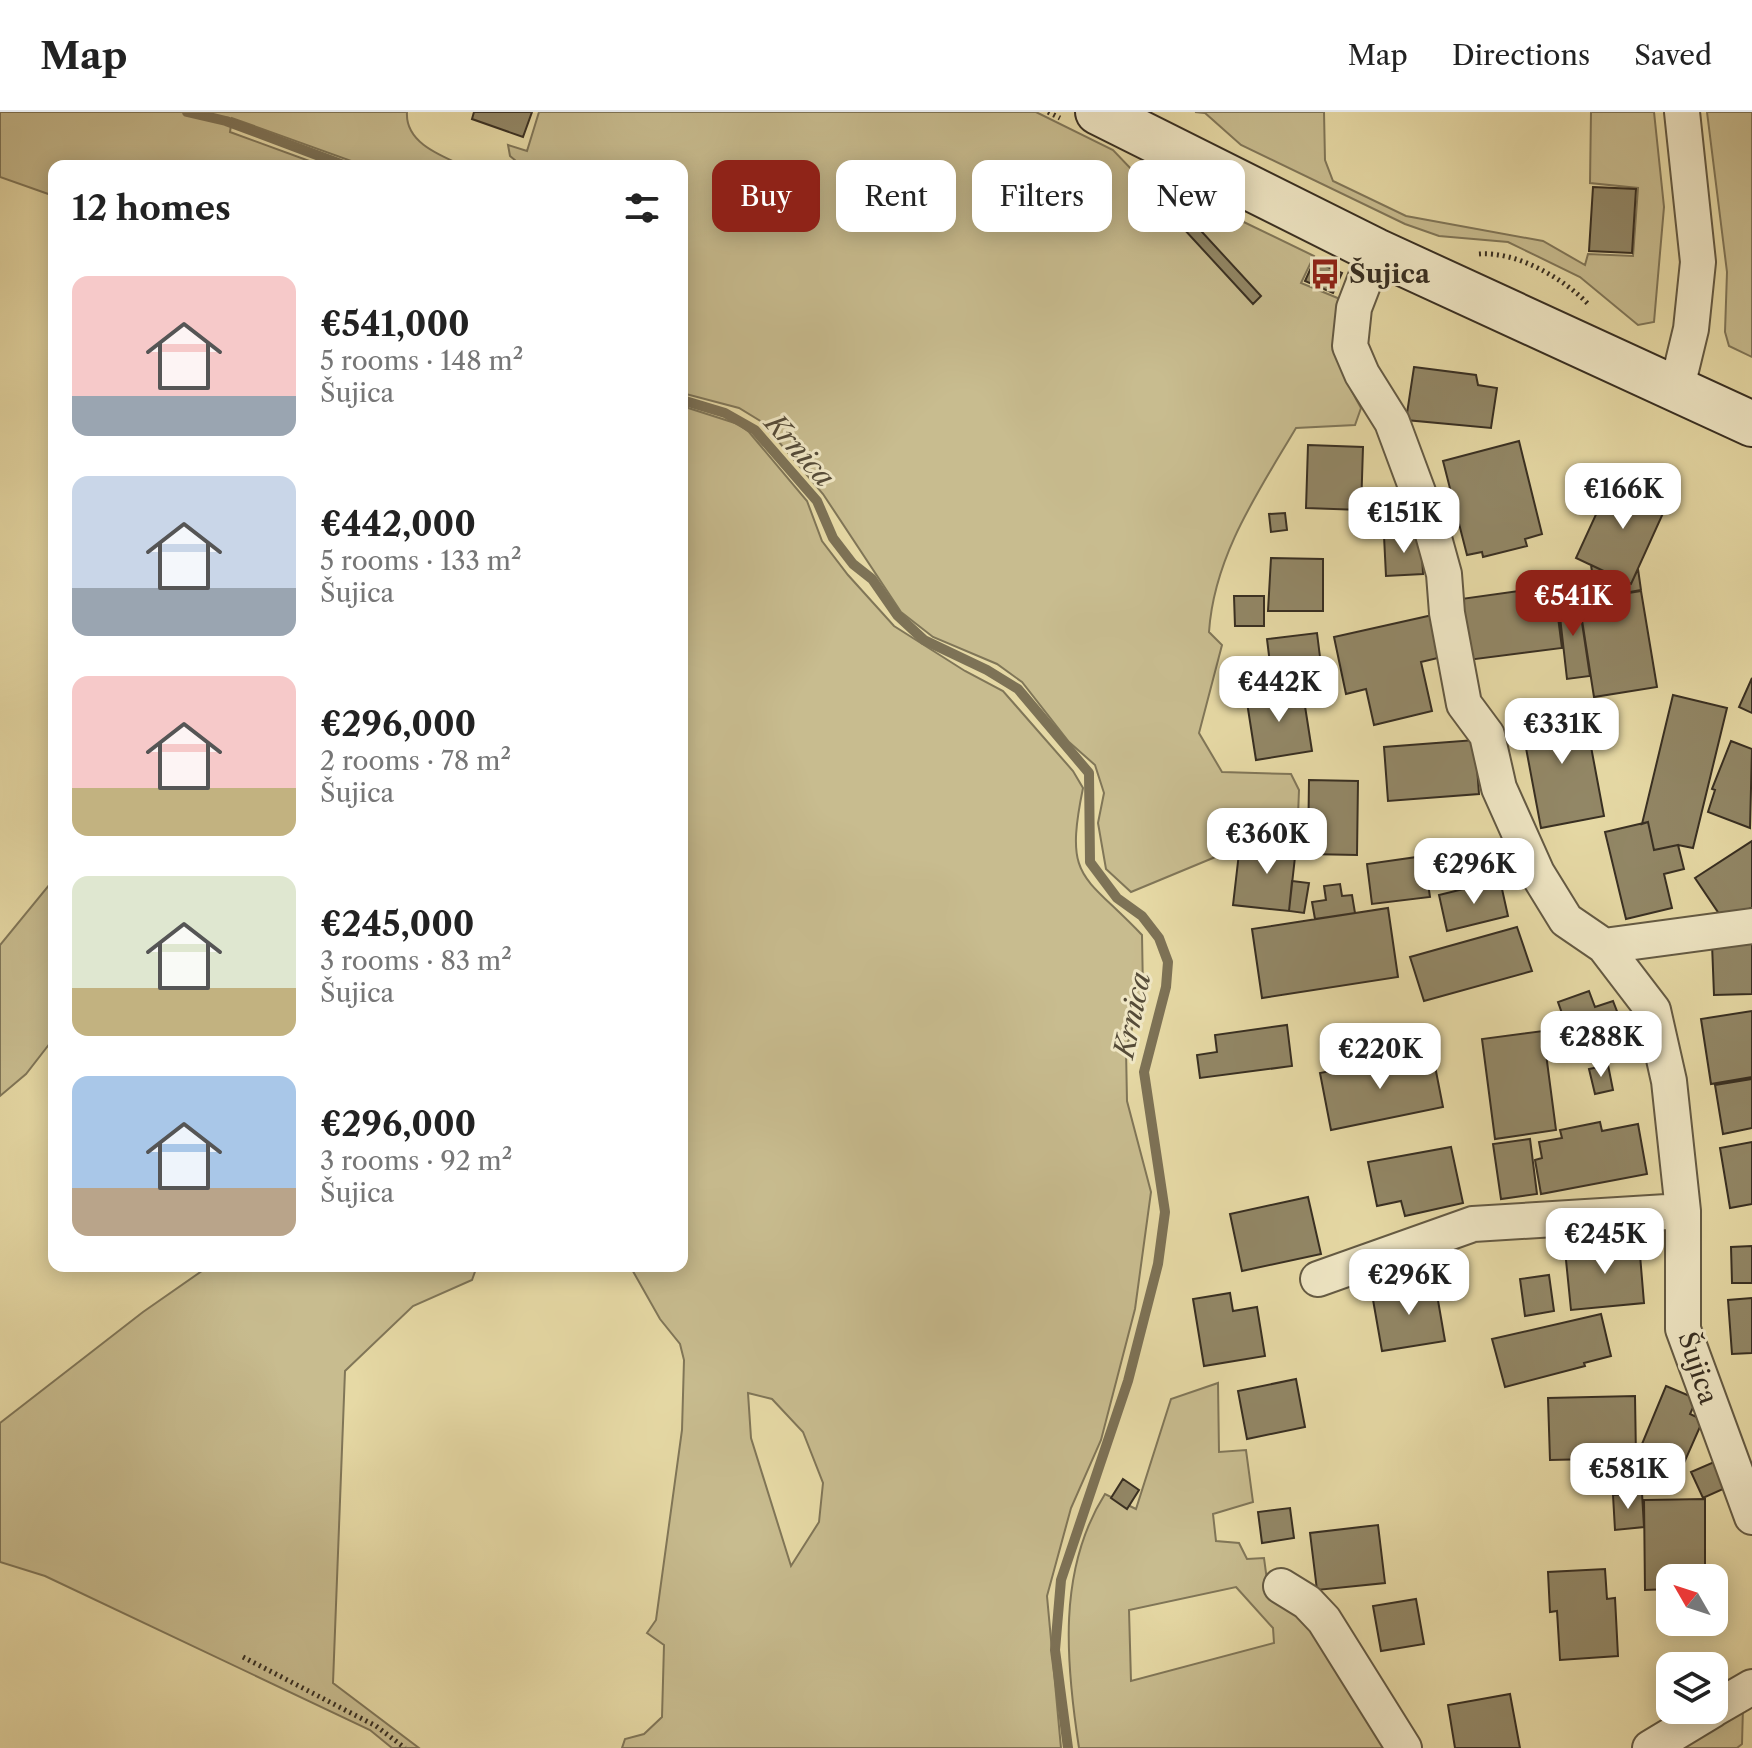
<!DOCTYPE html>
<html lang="en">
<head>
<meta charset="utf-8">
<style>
  :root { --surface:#fff; --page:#f2f2f2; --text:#222; --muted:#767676; --line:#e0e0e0; --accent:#8f2418 }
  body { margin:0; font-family:"Libre Caslon Text",serif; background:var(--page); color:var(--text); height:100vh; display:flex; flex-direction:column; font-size:30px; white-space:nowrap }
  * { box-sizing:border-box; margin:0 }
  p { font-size:26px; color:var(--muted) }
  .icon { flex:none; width:44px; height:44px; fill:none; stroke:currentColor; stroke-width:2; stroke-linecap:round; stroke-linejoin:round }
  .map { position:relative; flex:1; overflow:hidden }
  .details { position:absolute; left:48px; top:48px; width:640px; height:1112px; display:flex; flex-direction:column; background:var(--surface); border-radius:16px; box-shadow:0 4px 20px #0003 }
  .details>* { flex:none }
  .guide { position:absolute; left:712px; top:48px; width:760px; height:72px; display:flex; gap:16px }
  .needle { width:52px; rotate:309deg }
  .buttons { position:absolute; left:1656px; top:1452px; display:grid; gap:16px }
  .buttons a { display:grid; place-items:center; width:72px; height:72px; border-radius:16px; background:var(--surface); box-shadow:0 4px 20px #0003; font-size:40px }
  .price { position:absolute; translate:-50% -68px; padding:0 18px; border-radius:16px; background:#fff; color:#222; font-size:26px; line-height:52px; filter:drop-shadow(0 2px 4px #0008) }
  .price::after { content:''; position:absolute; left:50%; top:48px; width:24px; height:18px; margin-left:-12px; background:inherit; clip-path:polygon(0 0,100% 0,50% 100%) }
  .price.on { background:var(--accent); color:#fff }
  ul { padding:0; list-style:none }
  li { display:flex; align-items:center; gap:24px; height:200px; padding:0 24px }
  li span { display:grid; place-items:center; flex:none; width:224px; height:160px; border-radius:16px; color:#555 }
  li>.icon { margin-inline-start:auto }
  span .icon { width:96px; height:96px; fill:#fffc; stroke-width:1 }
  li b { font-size:34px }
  h2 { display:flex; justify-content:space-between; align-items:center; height:96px; padding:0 24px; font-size:34px }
  .tag { padding:0 28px; border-radius:16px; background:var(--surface); box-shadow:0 4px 20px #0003; font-size:28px; line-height:72px }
  .tag.on { background:var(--accent); color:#fff }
  header { display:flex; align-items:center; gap:48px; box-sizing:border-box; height:112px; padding:0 40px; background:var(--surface); border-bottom:2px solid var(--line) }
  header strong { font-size:38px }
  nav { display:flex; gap:44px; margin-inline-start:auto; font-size:28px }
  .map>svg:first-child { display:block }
  .green { fill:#c8bc8f; stroke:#807658; stroke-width:2; fill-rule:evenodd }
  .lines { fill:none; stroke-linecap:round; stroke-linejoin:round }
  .stream { stroke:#7d7256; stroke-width:10 }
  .building { fill:#928766; stroke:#382f22; stroke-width:2 }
  .street-casing { stroke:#645a43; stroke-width:38 }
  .secondary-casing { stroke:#382f22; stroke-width:48 }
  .path { stroke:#382f22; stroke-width:5; stroke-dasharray:2 4; stroke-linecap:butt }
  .street { stroke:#efe6c4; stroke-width:34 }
  .secondary { stroke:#efe6c4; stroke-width:44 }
  .labels { text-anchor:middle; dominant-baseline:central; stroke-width:6; stroke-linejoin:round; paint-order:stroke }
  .poi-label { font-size:26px; font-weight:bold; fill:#382f22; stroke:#efe6c4; text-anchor:start }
  .street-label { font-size:26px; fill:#382f22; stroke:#efe6c4 }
  .water-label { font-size:28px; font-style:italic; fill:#554b38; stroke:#efe6c4 }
</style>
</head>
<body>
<header>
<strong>Map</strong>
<nav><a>Map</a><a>Directions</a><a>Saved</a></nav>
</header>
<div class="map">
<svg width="1752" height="1636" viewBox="0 0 1752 1636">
  <rect width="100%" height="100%" fill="#e6d9a5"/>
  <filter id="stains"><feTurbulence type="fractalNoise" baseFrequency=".0025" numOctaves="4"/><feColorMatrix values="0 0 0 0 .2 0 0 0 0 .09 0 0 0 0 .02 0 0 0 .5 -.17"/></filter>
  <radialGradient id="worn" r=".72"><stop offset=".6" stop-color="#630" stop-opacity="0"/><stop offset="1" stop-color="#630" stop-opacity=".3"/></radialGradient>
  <!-- green -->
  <path class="green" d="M 0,0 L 407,0 C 405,30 439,43 464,54 L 365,54 L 232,6 L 230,20 L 323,54 L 54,54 L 54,84 L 0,65 Z
    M 539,0 L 1036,0 L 1113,38 L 1132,58 L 1151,66 L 1163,62 L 1223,100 L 1314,144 L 1301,171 L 1340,187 C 1335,239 1335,250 1361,296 L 1355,313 L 1296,316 C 1258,380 1214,444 1209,520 L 1222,533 L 1199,621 L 1222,660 L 1291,662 L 1299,678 L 1298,704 L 1237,736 L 1131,780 L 1106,757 L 1098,711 L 1104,681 L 1095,653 L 1069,630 L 1022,570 L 997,552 L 933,525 L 901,500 L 823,382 L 762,310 L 739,296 L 682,281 L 682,54 L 522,54 L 510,44 L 508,33 L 527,39 Z
    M 1195,0 L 1324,0 L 1325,48 L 1333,69 L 1406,104 L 1543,129 L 1585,153 L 1588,142 L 1633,144 L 1638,76 L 1590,71 L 1591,0 L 1654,0 L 1664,95 L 1654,210 L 1638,213 L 1580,165 L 1508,130 L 1439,124 L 1405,112 L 1241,33 L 1205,1 Z
    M 1707,0 L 1752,0 L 1752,245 L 1729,234 L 1725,220 L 1727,160 Z
    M 682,294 L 738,312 L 749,320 L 807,389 L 822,429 L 848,463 L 894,514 L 965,559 L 1003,579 L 1073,659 L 1083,676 C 1064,769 1083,761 1142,823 L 1143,880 L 1126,937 L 1127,989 L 1151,1080 L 1135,1197 L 1101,1328 L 1071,1396 L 1047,1484 L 1061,1636 L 622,1636 L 625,1627 L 644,1622 L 662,1605 L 664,1533 L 647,1521 L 656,1508 L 682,1318 L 684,1248 L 680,1232 L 660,1207 L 630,1154 L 682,1154 ZM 748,1281 L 772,1287 L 803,1320 L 823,1371 L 819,1410 L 791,1454 L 751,1326 Z
    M 54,767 L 54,926 L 26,962 L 0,984 L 0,833 Z
    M 209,1154 L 477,1154 L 472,1168 L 413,1194 L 345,1259 L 333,1571 L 419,1636 L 392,1636 L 370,1618 L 45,1464 L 0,1450 L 0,1311 L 143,1200 Z
    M 1218,1271 L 1219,1340 L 1246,1338 L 1253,1390 L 1213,1402 L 1216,1429 L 1239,1431 L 1247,1447 L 1264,1446 L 1269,1483 L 1309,1498 L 1398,1636 L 1079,1636 C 1066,1551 1057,1458 1105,1382 L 1136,1397 L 1171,1287 ZM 1236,1475 L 1273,1516 L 1274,1531 L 1131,1569 L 1129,1498 Z
    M 1743,1595 L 1742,1632 L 1737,1636 L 1673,1636 Z"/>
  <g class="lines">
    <!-- stream -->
    <path class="stream" d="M 187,0 L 226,9 L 346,54
      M 682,288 L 725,301 L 755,318 L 817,389 L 833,426 L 853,452 L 872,467 L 897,503 L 924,528 L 987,558 L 1018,577 L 1089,661 L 1090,750 L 1117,786 L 1142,804 L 1159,826 L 1168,850 L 1166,875 L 1144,960 L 1165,1100 L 1158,1152 L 1128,1269 L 1061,1468 L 1055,1538 L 1068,1636"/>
  </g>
  <!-- building -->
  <path class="building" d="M 474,0 L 532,0 L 523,25 L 472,7 Z
    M 1156,70 L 1261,184 L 1253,192 L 1148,78 Z
    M 1593,75 L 1636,77 L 1632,141 L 1589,139 Z
    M 1314,149 L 1342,161 L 1333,181 L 1305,169 Z
    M 1414,255 L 1476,263 L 1478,273 L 1497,276 L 1491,316 L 1406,308 Z
    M 1519,329 L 1542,422 L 1525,427 L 1527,434 L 1483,445 L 1482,440 L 1467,443 L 1443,349 Z
    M 1308,333 L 1363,335 L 1361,398 L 1306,396 Z
    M 1621,366 L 1669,388 L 1631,472 L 1576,446 L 1604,385 L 1611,389 Z
    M 1285,401 L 1287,418 L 1271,420 L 1269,402 Z
    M 1421,422 L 1423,462 L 1386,464 L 1384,424 Z
    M 1271,446 L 1323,447 L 1323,499 L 1268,499 Z
    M 1591,453 L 1631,472 L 1638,457 L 1641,478 L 1596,486 Z
    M 1554,474 L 1562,536 L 1468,548 L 1461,487 Z
    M 1641,479 L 1657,575 L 1594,585 L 1579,489 Z
    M 1234,484 L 1264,484 L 1264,514 L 1235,514 Z
    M 1578,484 L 1590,564 L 1567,567 L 1558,487 Z
    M 1437,502 L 1446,544 L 1421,550 L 1432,599 L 1374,613 L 1366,577 L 1346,582 L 1334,525 Z
    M 1317,521 L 1322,561 L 1272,568 L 1267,527 Z
    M 1752,566 L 1752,601 L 1739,595 Z
    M 1302,575 L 1312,639 L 1256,648 L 1246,584 Z
    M 1673,583 L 1727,596 L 1693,736 L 1678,733 L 1654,738 L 1648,710 L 1642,712 Z
    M 1583,592 L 1604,704 L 1541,716 L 1520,604 Z
    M 1475,628 L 1479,682 L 1388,689 L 1384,635 Z
    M 1731,629 L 1752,637 L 1750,716 L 1708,700 L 1715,678 L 1712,677 Z
    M 1309,668 L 1358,669 L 1357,743 L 1308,742 Z
    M 1648,710 L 1654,738 L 1678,733 L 1684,757 L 1664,762 L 1672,796 L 1626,807 L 1605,720 Z
    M 1268,724 L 1297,727 L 1289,799 L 1233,793 L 1239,741 L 1266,744 Z
    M 1752,729 L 1752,795 L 1726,812 L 1695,766 Z
    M 1424,744 L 1430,785 L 1372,792 L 1367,752 Z
    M 1500,768 L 1508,804 L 1447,819 L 1439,783 Z
    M 1292,769 L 1309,771 L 1304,801 L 1289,799 Z
    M 1340,772 L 1342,784 L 1352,783 L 1355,801 L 1315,807 L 1312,790 L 1326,788 L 1324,774 Z
    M 1388,796 L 1398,865 L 1262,886 L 1252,817 Z
    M 1517,815 L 1532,859 L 1424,889 L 1410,845 Z
    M 1752,830 L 1752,882 L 1714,883 L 1712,832 Z
    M 1589,879 L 1595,895 L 1613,889 L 1625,920 L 1575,938 L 1558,890 Z
    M 1752,899 L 1752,965 L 1711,972 L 1701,907 Z
    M 1287,913 L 1292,954 L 1200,966 L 1197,943 L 1217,940 L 1215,923 Z
    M 1543,919 L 1556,1018 L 1495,1027 L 1482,927 Z
    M 1433,944 L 1443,995 L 1331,1018 L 1320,961 L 1391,947 L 1392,953 Z
    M 1608,953 L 1613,978 L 1595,982 L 1589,957 Z
    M 1752,967 L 1752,1016 L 1723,1022 L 1715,973 Z
    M 1600,1010 L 1602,1019 L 1638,1012 L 1647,1062 L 1541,1082 L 1535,1048 L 1542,1046 L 1539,1030 L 1562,1026 L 1560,1018 Z
    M 1530,1027 L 1537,1082 L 1501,1087 L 1493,1032 Z
    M 1752,1030 L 1752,1092 L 1730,1096 L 1720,1036 Z
    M 1451,1035 L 1463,1091 L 1405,1104 L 1401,1089 L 1377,1094 L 1368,1050 Z
    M 1308,1085 L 1321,1142 L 1242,1159 L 1230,1102 Z
    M 1639,1131 L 1644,1191 L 1571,1198 L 1565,1138 Z
    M 1752,1134 L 1752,1171 L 1732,1171 L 1731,1135 Z
    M 1549,1163 L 1554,1199 L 1525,1204 L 1520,1167 Z
    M 1435,1171 L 1445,1229 L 1382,1239 L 1372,1182 Z
    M 1230,1181 L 1233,1199 L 1257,1195 L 1265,1244 L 1204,1254 L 1193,1187 Z
    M 1752,1186 L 1752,1241 L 1732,1242 L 1728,1188 Z
    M 1601,1202 L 1611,1244 L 1584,1251 L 1585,1254 L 1505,1275 L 1492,1227 Z
    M 1296,1267 L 1305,1315 L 1247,1327 L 1238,1279 Z
    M 1666,1274 L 1697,1287 L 1690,1302 L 1703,1308 L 1684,1351 L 1642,1332 Z
    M 1635,1284 L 1636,1346 L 1550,1348 L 1548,1286 Z
    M 1721,1347 L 1732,1373 L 1703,1386 L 1691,1360 Z
    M 1123,1367 L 1139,1378 L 1127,1397 L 1111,1386 Z
    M 1642,1381 L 1644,1415 L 1615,1418 L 1613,1383 Z
    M 1705,1387 L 1705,1466 L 1670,1466 L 1670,1477 L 1645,1478 L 1644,1388 Z
    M 1290,1396 L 1294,1426 L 1262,1431 L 1258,1400 Z
    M 1378,1413 L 1385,1471 L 1317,1478 L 1310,1421 Z
    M 1605,1457 L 1607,1487 L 1615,1486 L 1618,1544 L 1560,1548 L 1557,1499 L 1550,1500 L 1548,1460 Z
    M 1416,1487 L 1424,1532 L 1381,1539 L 1373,1494 Z
    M 1510,1582 L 1520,1636 L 1455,1636 L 1448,1593 Z"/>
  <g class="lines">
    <!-- street casing -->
    <g class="street-casing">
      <path id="street" d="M 1376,139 L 1354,196 L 1350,234 L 1362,262 L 1392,310 L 1431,415 L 1444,462 L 1447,501 L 1464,592 L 1487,623 L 1499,676 L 1537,761 L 1566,808 L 1604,834 L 1653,898 L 1669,969 L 1683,1099 L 1683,1217 L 1752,1405
        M 1676,279 L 1691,217 L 1698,150 L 1682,0
        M 1604,834 L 1752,814
        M 1318,1167 L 1473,1112 L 1683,1099
        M 1281,1474 L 1307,1490 L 1324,1508 L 1404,1636
        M 1714,1597 L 1752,1575
        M 1650,1636 L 1713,1598"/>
    </g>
    <!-- secondary casing -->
    <g class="secondary-casing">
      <path id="secondary" d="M 1098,0 L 1376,139 L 1752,312"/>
    </g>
    <!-- path -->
    <path class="path" d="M 1048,0 L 1060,6
      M 1479,142 C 1517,139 1565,167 1590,194
      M 243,1545 L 376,1614 L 405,1636"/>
    <!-- street -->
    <use href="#street" class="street"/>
    <!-- secondary -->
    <use href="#secondary" class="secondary"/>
  </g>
  <!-- icons -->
  <defs>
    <g id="bus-bare" transform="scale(2.4)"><path d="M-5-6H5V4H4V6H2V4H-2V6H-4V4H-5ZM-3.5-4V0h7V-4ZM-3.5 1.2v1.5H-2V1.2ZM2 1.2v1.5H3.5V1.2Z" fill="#8f2418" stroke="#efe6c4" stroke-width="2.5" paint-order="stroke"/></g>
  </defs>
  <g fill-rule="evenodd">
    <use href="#bus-bare" x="1325" y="162"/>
  </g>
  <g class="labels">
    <!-- poi labels -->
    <g class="poi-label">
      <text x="1349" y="162">Šujica</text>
    </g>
    <!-- street labels -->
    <g class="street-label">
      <text transform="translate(1698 1256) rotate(72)">Šujica</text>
    </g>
    <!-- water labels -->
    <g class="water-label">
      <text transform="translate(800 338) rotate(48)">Krnica</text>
      <text transform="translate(1132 903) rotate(-78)">Krnica</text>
    </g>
  </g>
  <rect width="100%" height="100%" filter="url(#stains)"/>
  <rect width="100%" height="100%" fill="url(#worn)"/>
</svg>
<div class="buttons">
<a><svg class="needle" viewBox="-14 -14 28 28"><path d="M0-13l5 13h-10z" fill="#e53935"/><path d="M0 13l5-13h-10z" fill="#767676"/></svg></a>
<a><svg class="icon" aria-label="layers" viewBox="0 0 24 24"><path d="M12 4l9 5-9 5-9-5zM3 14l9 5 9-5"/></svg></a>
</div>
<b class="price" style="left:1623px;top:419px">€166K</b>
<b class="price" style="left:1404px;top:443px">€151K</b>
<b class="price on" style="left:1573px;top:526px">€541K</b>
<b class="price" style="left:1279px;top:612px">€442K</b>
<b class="price" style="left:1562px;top:654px">€331K</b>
<b class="price" style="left:1267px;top:764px">€360K</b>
<b class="price" style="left:1474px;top:794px">€296K</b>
<b class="price" style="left:1601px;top:967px">€288K</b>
<b class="price" style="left:1380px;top:979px">€220K</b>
<b class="price" style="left:1605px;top:1164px">€245K</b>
<b class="price" style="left:1409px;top:1205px">€296K</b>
<b class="price" style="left:1628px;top:1399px">€581K</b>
<div class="guide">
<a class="tag on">Buy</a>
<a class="tag">Rent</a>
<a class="tag">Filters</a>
<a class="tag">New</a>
</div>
<section class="details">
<h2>12 homes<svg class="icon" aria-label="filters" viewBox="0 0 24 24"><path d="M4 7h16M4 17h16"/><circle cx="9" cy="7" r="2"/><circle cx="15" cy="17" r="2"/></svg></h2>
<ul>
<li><span style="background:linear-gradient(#f6c9c9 75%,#9aa5b1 0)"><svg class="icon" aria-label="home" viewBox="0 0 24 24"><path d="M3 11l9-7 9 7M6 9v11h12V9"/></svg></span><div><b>€541,000</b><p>5 rooms · 148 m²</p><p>Šujica</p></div></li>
<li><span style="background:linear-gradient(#c9d6e8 70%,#9aa5b1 0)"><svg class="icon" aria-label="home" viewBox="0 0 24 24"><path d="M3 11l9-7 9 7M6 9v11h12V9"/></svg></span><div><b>€442,000</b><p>5 rooms · 133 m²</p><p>Šujica</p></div></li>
<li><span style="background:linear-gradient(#f6c9c9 70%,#c2b280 0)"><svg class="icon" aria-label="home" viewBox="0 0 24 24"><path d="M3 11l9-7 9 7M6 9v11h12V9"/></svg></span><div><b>€296,000</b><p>2 rooms · 78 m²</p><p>Šujica</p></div></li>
<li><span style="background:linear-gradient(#dfe7d0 70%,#c2b280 0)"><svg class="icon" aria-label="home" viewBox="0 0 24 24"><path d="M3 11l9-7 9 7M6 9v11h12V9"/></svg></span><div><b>€245,000</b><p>3 rooms · 83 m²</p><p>Šujica</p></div></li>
<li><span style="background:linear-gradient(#a9c7e8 70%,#b9a48a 0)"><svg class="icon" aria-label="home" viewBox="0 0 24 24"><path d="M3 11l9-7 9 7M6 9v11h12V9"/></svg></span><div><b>€296,000</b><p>3 rooms · 92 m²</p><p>Šujica</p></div></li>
</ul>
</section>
</div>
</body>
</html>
